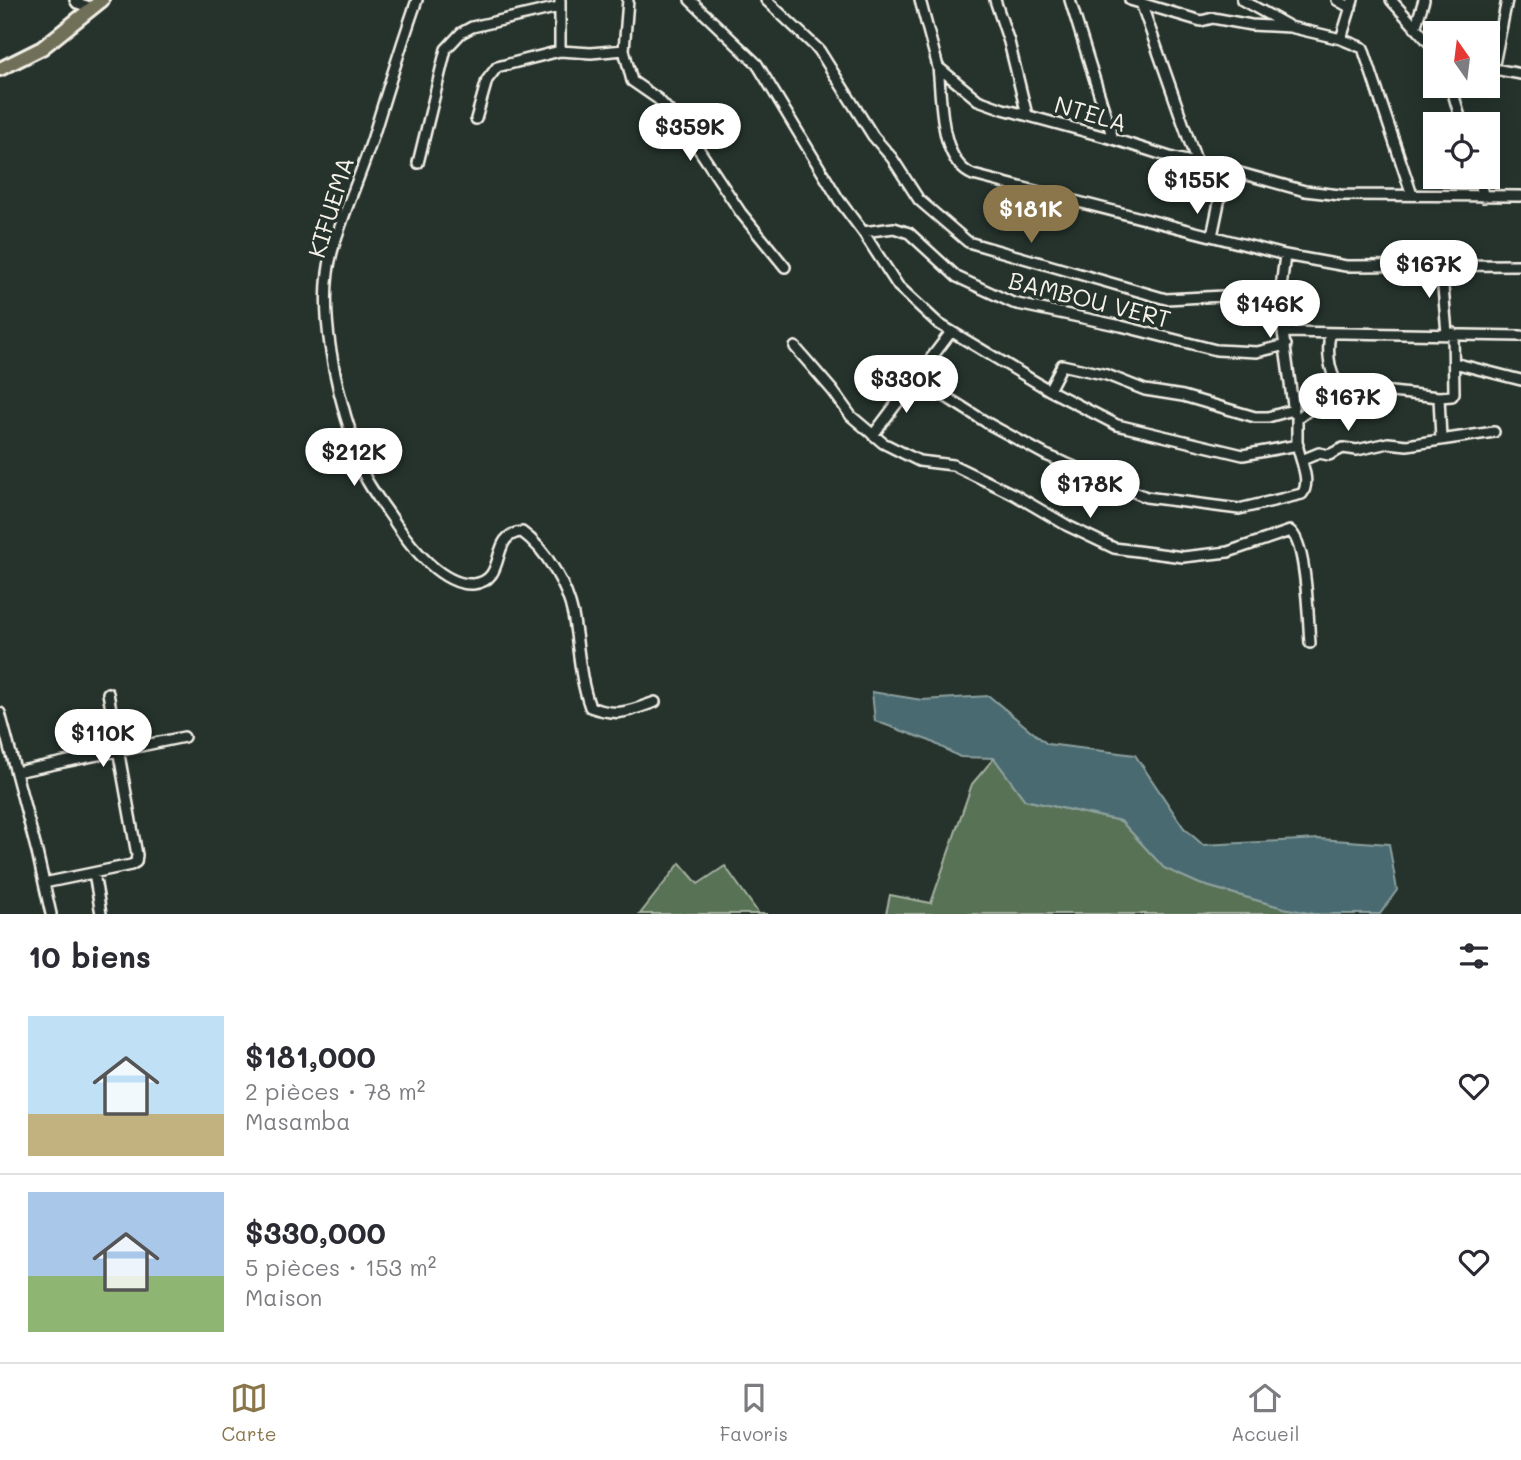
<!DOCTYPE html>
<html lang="fr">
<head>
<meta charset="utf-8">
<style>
  :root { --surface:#fff; --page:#f2f2f3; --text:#2b2b33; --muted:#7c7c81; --line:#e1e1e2; --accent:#8a764a }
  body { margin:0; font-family:Mali,sans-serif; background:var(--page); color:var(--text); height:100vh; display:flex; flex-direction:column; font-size:26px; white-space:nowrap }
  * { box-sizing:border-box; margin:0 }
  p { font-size:23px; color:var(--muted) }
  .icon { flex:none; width:38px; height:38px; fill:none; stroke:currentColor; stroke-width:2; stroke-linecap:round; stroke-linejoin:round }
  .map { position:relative; height:914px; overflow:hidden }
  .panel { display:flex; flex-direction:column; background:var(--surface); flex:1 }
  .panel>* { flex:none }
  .needle { width:46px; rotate:346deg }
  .fabs { position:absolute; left:1423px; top:21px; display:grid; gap:14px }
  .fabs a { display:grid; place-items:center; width:77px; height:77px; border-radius:0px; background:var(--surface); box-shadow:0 4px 18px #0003; font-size:35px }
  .price { position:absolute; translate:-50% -60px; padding:0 16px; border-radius:24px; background:#fff; color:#222; font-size:23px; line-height:46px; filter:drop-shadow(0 2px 4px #0008) }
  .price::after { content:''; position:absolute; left:50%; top:42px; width:21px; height:16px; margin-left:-10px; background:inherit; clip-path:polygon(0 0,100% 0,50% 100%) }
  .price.current { background:var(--accent); color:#fff }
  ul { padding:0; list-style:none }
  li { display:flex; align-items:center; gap:21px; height:175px; padding:0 28px }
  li+li { border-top:2px solid var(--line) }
  li span { display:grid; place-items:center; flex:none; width:196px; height:140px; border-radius:0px; color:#555 }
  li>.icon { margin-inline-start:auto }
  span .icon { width:84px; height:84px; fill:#fffc; stroke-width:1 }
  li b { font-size:30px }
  h2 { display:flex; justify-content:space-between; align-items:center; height:84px; padding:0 28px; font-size:30px }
  .tabs { display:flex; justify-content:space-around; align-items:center; height:98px; border-top:2px solid var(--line); background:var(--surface); font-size:19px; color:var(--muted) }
  .tabs a { display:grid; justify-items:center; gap:4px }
  .tabs .current { color:var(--accent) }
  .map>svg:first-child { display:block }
  .green { fill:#587257; stroke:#a6b2a0; stroke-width:2 }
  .water { fill:#486a6f; stroke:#8da09f; stroke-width:2 }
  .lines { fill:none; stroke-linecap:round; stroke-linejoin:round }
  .minor-casing { stroke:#f4f1e8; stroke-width:14 }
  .highway-casing { stroke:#f4f1e8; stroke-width:18 }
  .minor { stroke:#26332d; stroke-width:9 }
  .highway { stroke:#706f59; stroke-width:12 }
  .labels { text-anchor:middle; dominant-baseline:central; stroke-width:7; stroke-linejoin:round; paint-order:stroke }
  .street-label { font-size:24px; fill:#f4f1e8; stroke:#26332d }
</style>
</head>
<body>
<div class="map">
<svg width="1521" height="914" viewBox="0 0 1521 914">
  <rect width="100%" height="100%" fill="#26332d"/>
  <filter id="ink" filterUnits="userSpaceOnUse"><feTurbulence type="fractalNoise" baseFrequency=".0143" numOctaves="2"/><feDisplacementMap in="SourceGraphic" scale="14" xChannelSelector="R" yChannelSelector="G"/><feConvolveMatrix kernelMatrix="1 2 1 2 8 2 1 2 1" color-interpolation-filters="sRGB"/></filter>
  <g filter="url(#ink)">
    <!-- green -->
    <path class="green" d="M 994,758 L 1025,800 L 1121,821 L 1164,868 L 1200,884 L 1284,908 L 1314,914 L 886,914 L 890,895 L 931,903 L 972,784 Z
      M 680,863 L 698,884 L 725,866 L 759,914 L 767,914 L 640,914 Z"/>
    <!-- water -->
    <path class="water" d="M 872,692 L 922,700 L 989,696 L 1047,744 L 1135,755 L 1184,828 L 1203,845 L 1320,839 L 1389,844 L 1397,890 L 1380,914 L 1314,914 L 1284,908 L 1200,884 L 1164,868 L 1121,821 L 1025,800 L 994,758 L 960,757 L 930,741 L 875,721 Z"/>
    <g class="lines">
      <!-- minor casing -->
      <g class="minor-casing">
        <path id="minor" d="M 75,0 L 77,3 L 93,8
          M 417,0 C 401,45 387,91 373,137 C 361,175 343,213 332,252 C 317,308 335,385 353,440 C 357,451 359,464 364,475 C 372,492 386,508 396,524 C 411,547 443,586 473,584 C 509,581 488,534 522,532 C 546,549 567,586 573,615 C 579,646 579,677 590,707 C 618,717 627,712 655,702
          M 560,0 L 560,51
          M 628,0 L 624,50 L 632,81 L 658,99 L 684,127 L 741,213 L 785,267
          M 690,0 L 757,64 L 839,200 L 863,232 L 898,286 L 939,324 L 1049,390 L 1117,425 L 1243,455 L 1298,445
          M 766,0 L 819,50 L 873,136 L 892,158 L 919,200 L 968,242 L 1166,299 L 1262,294 L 1281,288
          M 920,0 L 938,67 L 978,100 L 1003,109 L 1113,139 L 1173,158 L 1233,171 L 1305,191 L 1340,195 L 1521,196
          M 995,0 L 1009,42 L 1027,115
          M 1070,0 L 1113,139
          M 1130,0 L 1201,21 L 1213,18 L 1251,25 L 1290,27 L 1341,39 L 1363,48 L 1412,195
          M 1140,0 L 1197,163
          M 1242,0 L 1287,25
          M 1337,0 L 1351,8
          M 1391,0 L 1435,49
          M 1415,28 L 1424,0
          M 1341,39 L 1353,0
          M 938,67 C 942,100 939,161 973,175 L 1285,255 L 1346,266 L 1521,265
          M 1489,68 L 1521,74
          M 1493,69 L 1507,0
          M 1451,86 L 1462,124
          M 476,119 L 487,80 L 497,67 L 560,51 L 591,53 L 624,50
          M 418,163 L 446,49 L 461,33 L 472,27 L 559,7
          M 1478,177 L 1484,197
          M 863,232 L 894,228 L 909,233 L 957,277 L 1013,303 L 1121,326 L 1216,350 L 1257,352 L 1286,345
          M 1212,236 L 1226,169
          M 1285,255 L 1281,288 L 1283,332 L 1294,413
          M 1441,265 L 1447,333
          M 951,332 L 916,378 L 989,424 L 1046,455 L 1146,497 L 1239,509 L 1302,494 C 1312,481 1299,458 1297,443 C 1297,435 1297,427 1297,419 L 1318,403 L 1337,401 L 1344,395 L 1372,390 L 1439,397 L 1441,439
          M 1283,332 L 1521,336
          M 1330,334 C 1326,357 1330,376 1344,395
          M 795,347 L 833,391 L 851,416 L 883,443 L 919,461 L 953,465 L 1015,495 L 1068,526 L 1114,548 L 1183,557 L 1228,552 L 1290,531 C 1307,543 1308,620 1310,643
          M 1454,363 L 1521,380
          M 1049,390 L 1062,365 L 1107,375 L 1145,390 L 1183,396 L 1255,417 L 1268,417 L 1293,410
          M 1439,397 L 1452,396 L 1454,393 L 1453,333
          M 873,435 L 916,378
          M 1302,460 L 1319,453 L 1329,455 L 1343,448 L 1357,450 L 1388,443 L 1407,445 L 1494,432
          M 0,713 L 37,852 L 51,914
          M 16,772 L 184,737
          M 94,873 L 101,914
          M 44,883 L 131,865 L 136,862 L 137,855 L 108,693"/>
      </g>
      <!-- highway casing -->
      <g class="highway-casing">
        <path id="highway" d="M 0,69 L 42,48 L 102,0"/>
      </g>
      <!-- minor -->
      <use href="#minor" class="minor"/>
      <!-- highway -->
      <use href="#highway" class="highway"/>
    </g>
  </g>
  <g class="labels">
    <!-- street labels -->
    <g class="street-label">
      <text transform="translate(1091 113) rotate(16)">NTELA</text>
      <text transform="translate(330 207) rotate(-73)">KIFUEMA</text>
      <text transform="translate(1090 299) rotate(14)">BAMBOU VERT</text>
    </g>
  </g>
</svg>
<div class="fabs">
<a><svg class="needle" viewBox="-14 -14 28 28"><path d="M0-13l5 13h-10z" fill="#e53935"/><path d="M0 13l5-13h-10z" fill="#7c7c81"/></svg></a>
<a><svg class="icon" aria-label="locate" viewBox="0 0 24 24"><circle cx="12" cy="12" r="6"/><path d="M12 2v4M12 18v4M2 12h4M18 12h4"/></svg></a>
</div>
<b class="price" style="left:690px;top:163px">$359K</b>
<b class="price" style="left:1197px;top:216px">$155K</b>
<b class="price current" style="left:1031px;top:245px">$181K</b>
<b class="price" style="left:1429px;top:300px">$167K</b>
<b class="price" style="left:1270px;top:340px">$146K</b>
<b class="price" style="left:906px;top:415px">$330K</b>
<b class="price" style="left:1348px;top:433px">$167K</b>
<b class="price" style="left:354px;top:488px">$212K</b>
<b class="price" style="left:1090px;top:520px">$178K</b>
<b class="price" style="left:103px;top:769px">$110K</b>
</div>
<section class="panel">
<h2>10 biens<svg class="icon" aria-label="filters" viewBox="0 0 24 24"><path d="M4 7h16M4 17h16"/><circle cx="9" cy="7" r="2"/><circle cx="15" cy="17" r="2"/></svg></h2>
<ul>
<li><span style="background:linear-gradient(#bfe0f5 70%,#c2b280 0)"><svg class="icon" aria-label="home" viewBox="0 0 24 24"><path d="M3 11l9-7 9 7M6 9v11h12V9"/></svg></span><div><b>$181,000</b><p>2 pièces · 78 m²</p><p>Masamba</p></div><svg class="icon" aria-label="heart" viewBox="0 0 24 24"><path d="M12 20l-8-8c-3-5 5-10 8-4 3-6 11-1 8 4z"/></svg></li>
<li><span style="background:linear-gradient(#a9c7e8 60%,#8fb573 0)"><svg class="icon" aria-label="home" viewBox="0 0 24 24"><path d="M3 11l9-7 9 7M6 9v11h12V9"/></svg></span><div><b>$330,000</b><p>5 pièces · 153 m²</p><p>Maison</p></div><svg class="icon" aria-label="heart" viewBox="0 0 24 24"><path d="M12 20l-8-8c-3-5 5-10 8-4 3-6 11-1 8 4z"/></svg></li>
</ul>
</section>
<nav class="tabs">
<a class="current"><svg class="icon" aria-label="map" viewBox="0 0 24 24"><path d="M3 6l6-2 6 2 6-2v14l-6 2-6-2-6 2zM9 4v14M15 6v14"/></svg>Carte</a>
<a><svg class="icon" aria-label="saved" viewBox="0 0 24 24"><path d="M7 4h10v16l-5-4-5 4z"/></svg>Favoris</a>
<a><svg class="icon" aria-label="home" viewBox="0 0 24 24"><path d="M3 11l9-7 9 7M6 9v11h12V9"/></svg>Accueil</a>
</nav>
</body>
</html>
